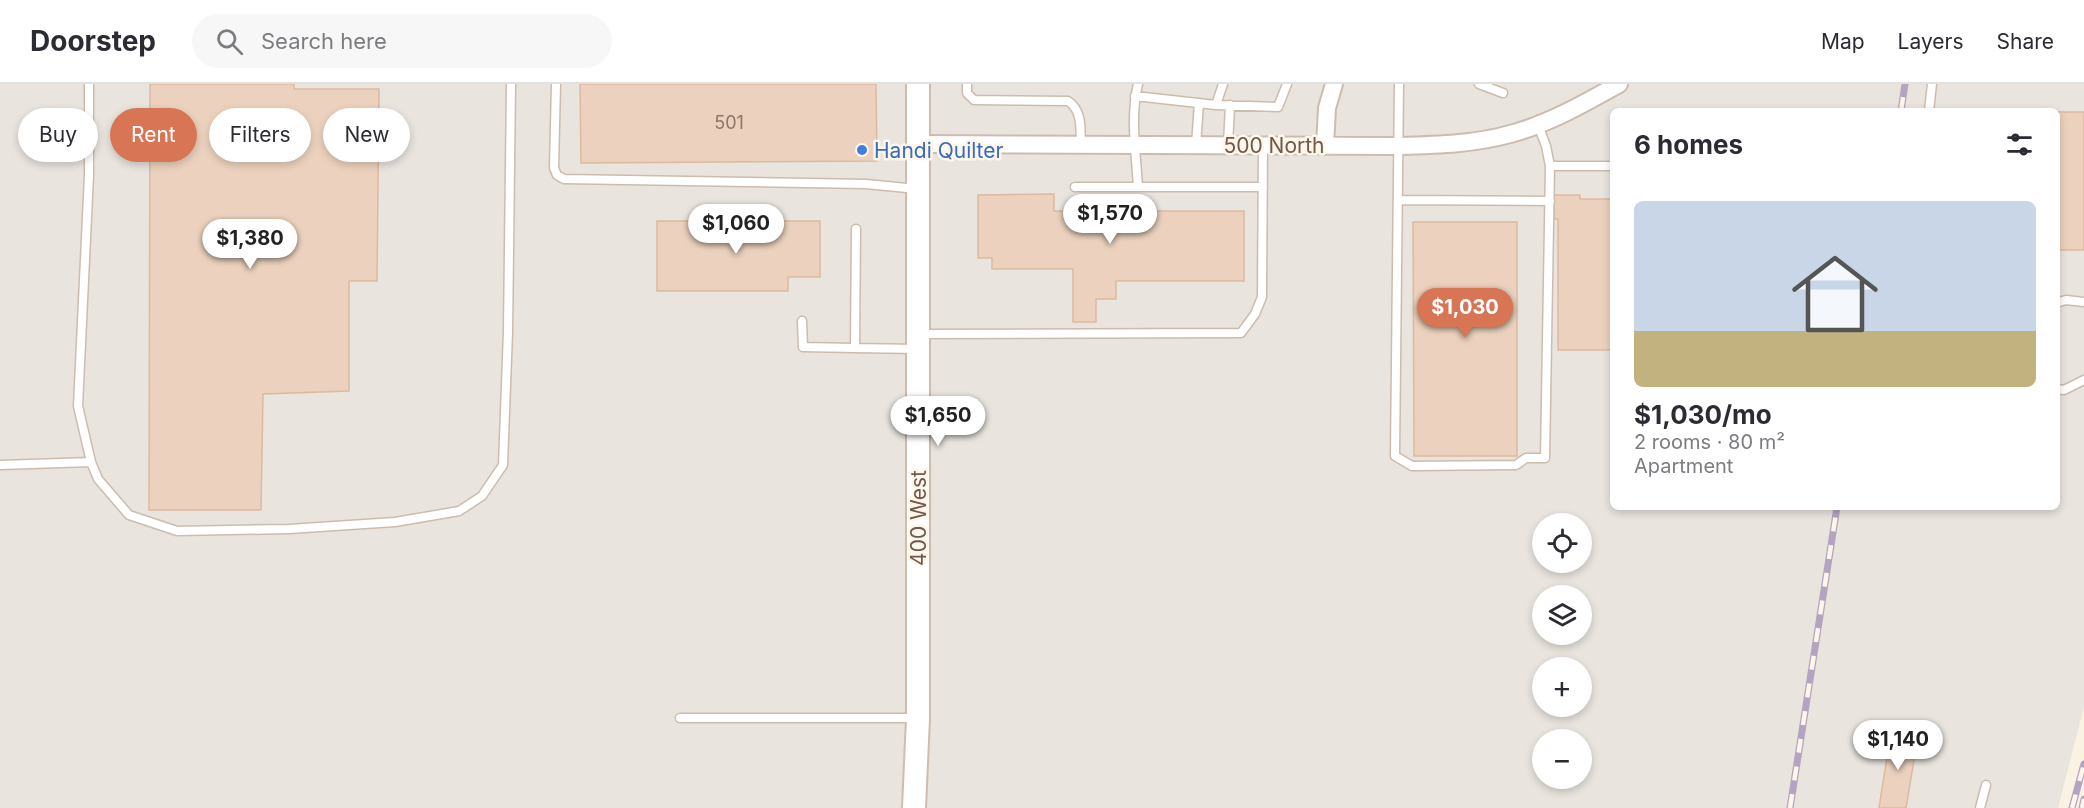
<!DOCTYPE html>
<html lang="en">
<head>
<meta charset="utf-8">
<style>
  :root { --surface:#fff; --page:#f7f7f7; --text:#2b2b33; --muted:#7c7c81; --line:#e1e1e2; --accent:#d87554 }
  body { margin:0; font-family:Inter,sans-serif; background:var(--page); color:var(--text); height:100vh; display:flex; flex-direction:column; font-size:22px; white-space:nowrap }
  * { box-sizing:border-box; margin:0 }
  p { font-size:20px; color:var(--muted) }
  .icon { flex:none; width:33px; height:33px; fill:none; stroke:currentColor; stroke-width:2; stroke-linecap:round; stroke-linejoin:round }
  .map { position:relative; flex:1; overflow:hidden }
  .drawer { position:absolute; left:1610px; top:24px; width:450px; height:402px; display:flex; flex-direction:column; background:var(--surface); border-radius:9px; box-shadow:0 3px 9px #0003 }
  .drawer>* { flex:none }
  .guide { position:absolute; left:18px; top:24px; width:570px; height:54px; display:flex; gap:12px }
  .tools { position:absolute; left:1532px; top:429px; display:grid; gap:12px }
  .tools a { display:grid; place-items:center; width:60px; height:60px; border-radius:50%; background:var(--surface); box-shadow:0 3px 9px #0003; font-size:30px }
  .price { position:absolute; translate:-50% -51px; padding:0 14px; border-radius:21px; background:#fff; color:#222; font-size:20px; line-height:39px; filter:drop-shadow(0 2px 3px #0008) }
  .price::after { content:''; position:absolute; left:50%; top:36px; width:18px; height:14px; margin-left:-9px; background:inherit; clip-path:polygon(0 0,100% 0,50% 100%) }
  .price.current { background:var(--accent); color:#fff }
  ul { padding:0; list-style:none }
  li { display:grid; align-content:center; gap:12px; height:318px; padding:0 24px }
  li span { display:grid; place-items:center; height:186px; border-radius:9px; color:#555 }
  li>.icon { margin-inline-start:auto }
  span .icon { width:108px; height:108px; fill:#fffc; stroke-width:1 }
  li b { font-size:26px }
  h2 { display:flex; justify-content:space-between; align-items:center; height:72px; padding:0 24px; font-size:26px }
  .pill { padding:0 21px; border-radius:27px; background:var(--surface); box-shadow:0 3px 9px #0003; font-size:21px; line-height:54px }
  .pill.current { background:var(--accent); color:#fff }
  header { display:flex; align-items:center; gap:36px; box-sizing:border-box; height:84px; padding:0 30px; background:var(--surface); border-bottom:2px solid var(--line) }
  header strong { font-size:28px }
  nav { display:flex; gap:33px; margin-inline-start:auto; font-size:21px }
  .search { width:420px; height:54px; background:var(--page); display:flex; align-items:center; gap:15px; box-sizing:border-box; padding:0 21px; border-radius:33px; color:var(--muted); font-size:22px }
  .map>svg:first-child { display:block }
  .industrial { fill:#e9e4de; fill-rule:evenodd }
  .building { fill:#ecd2be; stroke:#ddb9a0; stroke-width:1.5 }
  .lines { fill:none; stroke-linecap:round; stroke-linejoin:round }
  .lane-casing { stroke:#ccbcae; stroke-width:11 }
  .street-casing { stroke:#ccbcae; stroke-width:20 }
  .secondary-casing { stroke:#cebcac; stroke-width:26 }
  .lane { stroke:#fff; stroke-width:8 }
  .street { stroke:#fff; stroke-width:16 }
  .secondary { stroke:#fff; stroke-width:22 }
  .rail-casing { stroke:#b4a4c1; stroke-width:7 }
  .rail { stroke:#fdf6e9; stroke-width:4.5; stroke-dasharray:14; stroke-linecap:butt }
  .shop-dot { fill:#3f7fe0; stroke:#fdf6e9; stroke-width:2 }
  .labels { text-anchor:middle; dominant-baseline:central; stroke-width:5; stroke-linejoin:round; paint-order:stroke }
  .number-label { font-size:18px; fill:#8e7768 }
  .street-label { font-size:21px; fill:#6f594c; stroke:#fdf6e9 }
  .shop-label { font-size:21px; fill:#366cbe; stroke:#fdf6e9; text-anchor:start }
</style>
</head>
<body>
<header>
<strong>Doorstep</strong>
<div class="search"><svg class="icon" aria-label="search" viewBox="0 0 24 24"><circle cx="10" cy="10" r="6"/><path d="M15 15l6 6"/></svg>Search here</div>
<nav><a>Map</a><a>Layers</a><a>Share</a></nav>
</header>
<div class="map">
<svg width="2084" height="724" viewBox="0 0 2084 724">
  <rect width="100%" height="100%" fill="#faf2e3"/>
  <!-- industrial -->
  <path class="industrial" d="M 0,0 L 2084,0 L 2084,623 L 2058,724 L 0,724 ZM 1612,27 L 2056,27 L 2056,423 L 1612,423 ZM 1542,440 L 1581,440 L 1581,478 L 1542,478 ZM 1542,512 L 1581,512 L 1581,550 L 1542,550 ZM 1542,584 L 1581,584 L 1581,622 L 1542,622 ZM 1542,656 L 1581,656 L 1581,694 L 1542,694 Z"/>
  <!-- building -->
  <path class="building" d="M 150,0 L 294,0 L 294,5 L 379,5 L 377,197 L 349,197 L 349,307 L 263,310 L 261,426 L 149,426 Z
    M 580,0 L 876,0 L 877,77 L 581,79 Z
    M 2056,28 L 2084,28 L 2084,166 L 2056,166 Z
    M 1054,110 L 1054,127 L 1244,127 L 1244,197 L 1116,197 L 1116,215 L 1096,215 L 1096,238 L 1073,238 L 1073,185 L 992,185 L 992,174 L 978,174 L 978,111 Z
    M 1554,111 L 1580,111 L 1580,115 L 1612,115 L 1612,266 L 1558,266 L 1558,135 L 1554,135 Z
    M 657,137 L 820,137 L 820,193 L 788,193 L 788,207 L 657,207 Z
    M 1413,138 L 1517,138 L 1517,372 L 1414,372 Z
    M 1891,648 L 1918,652 L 1906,724 L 1879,724 Z"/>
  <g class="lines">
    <!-- lane casing -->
    <g class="lane-casing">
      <path id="lane" d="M 89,0 L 89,91 L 78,322 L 91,378 L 98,395 L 129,431 L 177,447 L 289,445 L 395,438 L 459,427 L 482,412 L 503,381 L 508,248 L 511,0
        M 556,0 L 554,84 L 557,91 L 564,95 L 866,100 L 917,105
        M 967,0 L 967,9 L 974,16 L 1068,17 C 1083,27 1080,45 1081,61
        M 1138,0 C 1130,33 1136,69 1138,103
        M 1399,0 L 1395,372 L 1412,382 L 1516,381 L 1526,374 L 1545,374 L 1550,82 L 1546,62 L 1538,41
        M 1479,0 L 1503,9
        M 1135,12 L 1216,21 L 1223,0
        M 1216,21 L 1278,23 L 1287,0
        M 1929,27 L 1932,0
        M 1196,61 L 1199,19
        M 1228,61 L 1230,21
        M 1550,82 L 1612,82
        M 1075,103 L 1263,103
        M 1398,116 L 1550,117
        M 856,145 L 855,264 L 918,265
        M 2056,219 L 2066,216 L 2084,218
        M 802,237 L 803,263 L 855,264
        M 918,250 L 1241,249 L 1255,230 L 1262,213 L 1263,61
        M 2056,305 L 2064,306 L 2084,296
        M 0,381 L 91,378
        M 680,634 L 917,634
        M 1980,724 L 1986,701"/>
    </g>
    <!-- street casing -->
    <g class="street-casing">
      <path id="street" d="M 918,60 L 1399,62 C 1438,61 1476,60 1514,49 C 1552,38 1585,19 1619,0
        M 1325,62 L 1327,24 L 1334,0"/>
    </g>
    <!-- secondary casing -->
    <g class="secondary-casing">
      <path id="secondary" d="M 914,724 L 918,634 L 918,0"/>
    </g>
    <!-- lane -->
    <use href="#lane" class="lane"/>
    <!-- street -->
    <use href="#street" class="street"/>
    <!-- secondary -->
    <use href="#secondary" class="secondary"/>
    <!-- rail casing -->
    <g class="rail-casing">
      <path id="rail" d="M 1901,27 L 1905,0
        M 1790,724 L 1837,423
        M 2072,724 L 2084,680
        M 2082,724 L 2084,715"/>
    </g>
    <!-- rail -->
    <use href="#rail" class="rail"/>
  </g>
  <!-- markers -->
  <circle class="shop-dot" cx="862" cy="66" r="6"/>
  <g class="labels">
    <!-- number labels -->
    <g class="number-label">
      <text x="729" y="38">501</text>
    </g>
    <!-- street labels -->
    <g class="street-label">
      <text x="1274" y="61">500 North</text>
      <text transform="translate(918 434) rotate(-90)">400 West</text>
    </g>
    <!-- shop labels -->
    <g class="shop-label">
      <text x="874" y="66">Handi Quilter</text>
    </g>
  </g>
</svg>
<div class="tools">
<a><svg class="icon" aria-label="locate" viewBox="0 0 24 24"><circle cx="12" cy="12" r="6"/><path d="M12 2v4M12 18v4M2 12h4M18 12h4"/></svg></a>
<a><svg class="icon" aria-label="layers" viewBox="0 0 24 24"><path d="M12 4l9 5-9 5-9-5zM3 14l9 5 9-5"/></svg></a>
<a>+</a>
<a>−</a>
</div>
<b class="price" style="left:1110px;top:161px">$1,570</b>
<b class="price" style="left:736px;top:171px">$1,060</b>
<b class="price" style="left:250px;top:186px">$1,380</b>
<b class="price current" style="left:1465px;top:255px">$1,030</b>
<b class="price" style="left:938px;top:363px">$1,650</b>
<b class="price" style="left:1898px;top:687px">$1,140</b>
<div class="guide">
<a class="pill">Buy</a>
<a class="pill current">Rent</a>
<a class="pill">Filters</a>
<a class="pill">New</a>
</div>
<section class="drawer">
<h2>6 homes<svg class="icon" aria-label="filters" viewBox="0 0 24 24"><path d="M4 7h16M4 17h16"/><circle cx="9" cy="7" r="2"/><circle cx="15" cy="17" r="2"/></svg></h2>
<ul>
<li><span style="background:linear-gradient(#c9d6e8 70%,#c2b280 0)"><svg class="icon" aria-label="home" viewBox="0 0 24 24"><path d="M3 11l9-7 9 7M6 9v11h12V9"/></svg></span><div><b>$1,030/mo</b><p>2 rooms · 80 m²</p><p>Apartment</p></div></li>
</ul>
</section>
</div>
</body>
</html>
